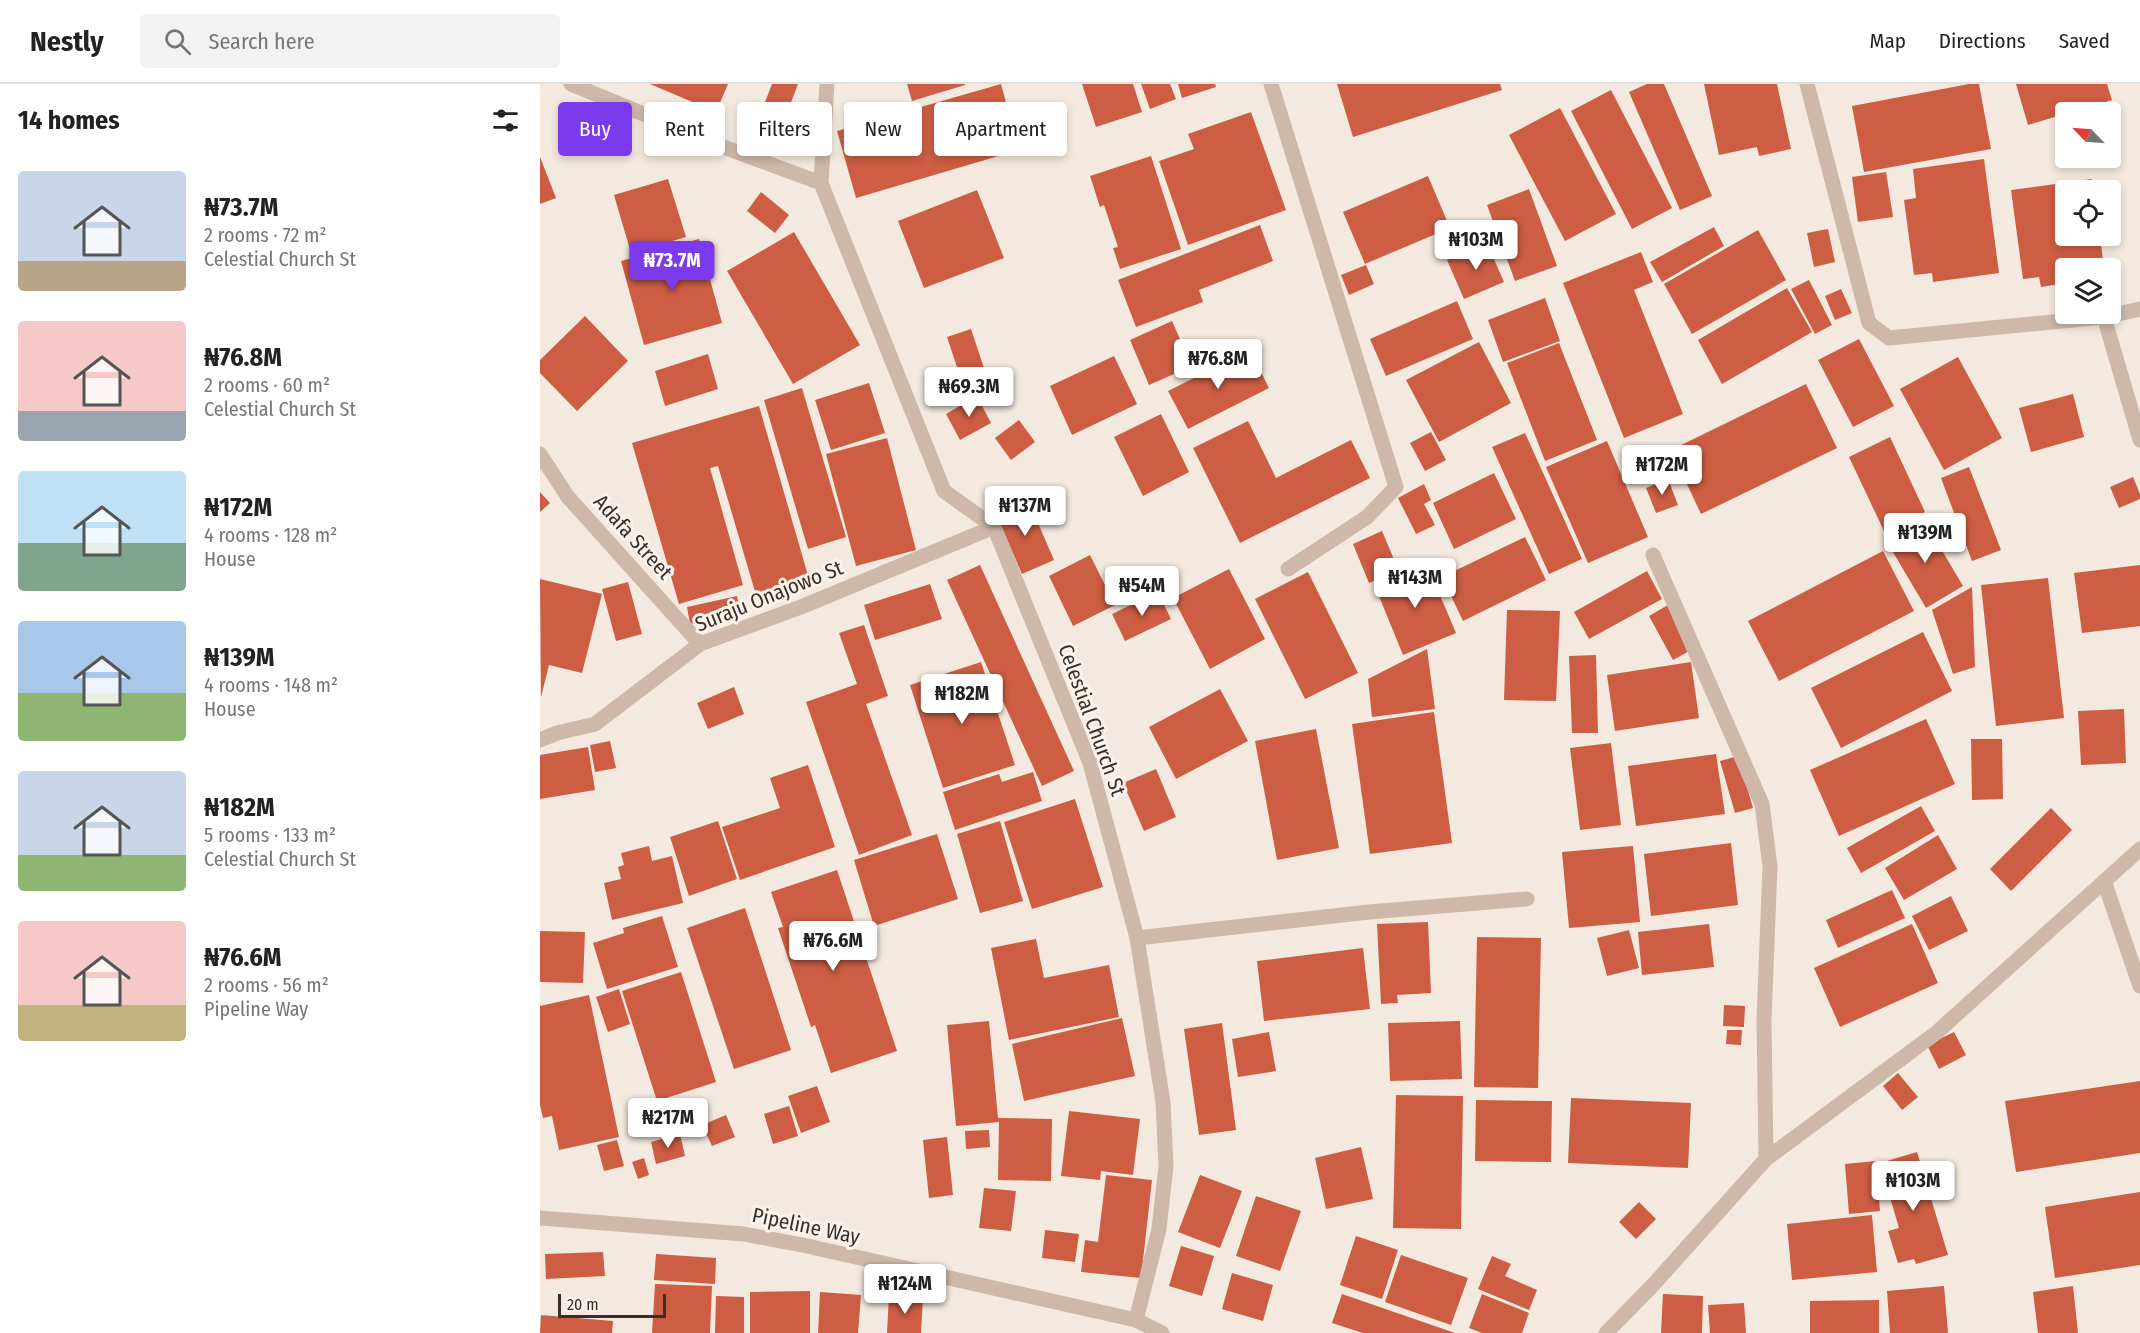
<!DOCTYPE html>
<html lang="en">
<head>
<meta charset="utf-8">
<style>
  :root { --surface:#fff; --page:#f2f2f2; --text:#222; --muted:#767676; --line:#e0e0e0; --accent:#7c3aed }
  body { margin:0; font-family:"Fira Sans Condensed",sans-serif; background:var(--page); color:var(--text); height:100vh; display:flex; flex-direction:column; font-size:22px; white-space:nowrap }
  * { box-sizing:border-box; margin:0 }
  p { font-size:20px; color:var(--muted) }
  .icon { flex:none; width:33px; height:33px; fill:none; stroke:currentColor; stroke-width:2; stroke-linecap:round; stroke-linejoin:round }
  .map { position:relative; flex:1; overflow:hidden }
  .panel { display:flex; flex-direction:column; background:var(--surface); width:540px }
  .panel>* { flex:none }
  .guide { position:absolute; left:18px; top:18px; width:570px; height:54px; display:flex; gap:12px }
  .needle { width:39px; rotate:295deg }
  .buttons { position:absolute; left:1515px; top:18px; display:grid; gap:12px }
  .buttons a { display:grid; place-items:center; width:66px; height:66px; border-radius:6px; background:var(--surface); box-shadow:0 3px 9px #0003; font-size:30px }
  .scale { position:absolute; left:18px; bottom:15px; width:108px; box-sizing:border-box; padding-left:6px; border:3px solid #3a2e29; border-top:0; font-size:16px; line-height:21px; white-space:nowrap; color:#3a2e29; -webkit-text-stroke:4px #fbf3eb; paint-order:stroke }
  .price { position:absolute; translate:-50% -51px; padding:0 14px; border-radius:6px; background:#fff; color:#222; font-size:20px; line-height:39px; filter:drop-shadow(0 2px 3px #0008) }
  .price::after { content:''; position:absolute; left:50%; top:36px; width:18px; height:14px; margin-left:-9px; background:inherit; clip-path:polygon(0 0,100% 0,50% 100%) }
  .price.selected { background:var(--accent); color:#fff }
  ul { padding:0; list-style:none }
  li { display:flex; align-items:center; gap:18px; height:150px; padding:0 18px }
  li span { display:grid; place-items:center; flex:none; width:168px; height:120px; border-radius:6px; color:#555 }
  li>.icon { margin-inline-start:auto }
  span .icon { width:72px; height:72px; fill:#fffc; stroke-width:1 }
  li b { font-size:26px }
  h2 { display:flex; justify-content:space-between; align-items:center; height:72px; padding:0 18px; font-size:26px }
  .chip { padding:0 21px; border-radius:6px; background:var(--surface); box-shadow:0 3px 9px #0003; font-size:21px; line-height:54px }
  .chip.selected { background:var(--accent); color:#fff }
  header { display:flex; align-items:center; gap:36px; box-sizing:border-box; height:84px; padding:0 30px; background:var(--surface); border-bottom:2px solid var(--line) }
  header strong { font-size:28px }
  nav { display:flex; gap:33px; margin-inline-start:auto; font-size:21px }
  .search { width:420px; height:54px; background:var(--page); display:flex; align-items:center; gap:15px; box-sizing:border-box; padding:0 21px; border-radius:6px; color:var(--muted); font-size:22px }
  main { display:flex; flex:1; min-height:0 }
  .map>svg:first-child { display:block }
  .building { fill:#cd5d43 }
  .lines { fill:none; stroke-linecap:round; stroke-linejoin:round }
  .street { stroke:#cdb8a9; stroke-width:15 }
  .labels { text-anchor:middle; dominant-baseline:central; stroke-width:6; stroke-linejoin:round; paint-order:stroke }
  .street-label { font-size:21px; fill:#3a2e29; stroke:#fbf3eb }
</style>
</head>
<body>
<header>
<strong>Nestly</strong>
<div class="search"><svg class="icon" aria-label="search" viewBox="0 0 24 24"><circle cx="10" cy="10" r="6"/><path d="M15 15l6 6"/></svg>Search here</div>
<nav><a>Map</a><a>Directions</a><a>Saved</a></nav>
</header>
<main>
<section class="panel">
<h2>14 homes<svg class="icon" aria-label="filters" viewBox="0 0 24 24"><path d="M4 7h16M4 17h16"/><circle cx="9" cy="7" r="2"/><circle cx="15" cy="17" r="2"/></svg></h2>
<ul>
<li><span style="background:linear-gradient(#c9d6e8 75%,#b9a48a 0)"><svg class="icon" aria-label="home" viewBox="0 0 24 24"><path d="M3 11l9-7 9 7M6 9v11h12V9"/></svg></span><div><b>₦73.7M</b><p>2 rooms · 72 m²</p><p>Celestial Church St</p></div></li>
<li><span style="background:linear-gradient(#f6c9c9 75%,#9aa5b1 0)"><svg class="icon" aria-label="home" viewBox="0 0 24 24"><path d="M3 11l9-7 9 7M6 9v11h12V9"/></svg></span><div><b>₦76.8M</b><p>2 rooms · 60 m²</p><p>Celestial Church St</p></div></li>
<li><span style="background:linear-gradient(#bfe0f5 60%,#7fa58c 0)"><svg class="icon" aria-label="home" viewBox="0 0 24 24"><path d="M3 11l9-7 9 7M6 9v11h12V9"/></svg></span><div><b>₦172M</b><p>4 rooms · 128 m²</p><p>House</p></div></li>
<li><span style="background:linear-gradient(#a9c7e8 60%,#8fb573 0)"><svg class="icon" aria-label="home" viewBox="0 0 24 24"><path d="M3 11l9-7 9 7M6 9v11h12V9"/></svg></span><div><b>₦139M</b><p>4 rooms · 148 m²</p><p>House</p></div></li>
<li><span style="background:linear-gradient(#c9d6e8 70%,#8fb573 0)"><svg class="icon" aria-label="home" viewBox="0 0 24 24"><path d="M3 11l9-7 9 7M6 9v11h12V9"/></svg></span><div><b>₦182M</b><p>5 rooms · 133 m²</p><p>Celestial Church St</p></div></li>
<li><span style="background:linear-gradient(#f6c9c9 70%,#c2b280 0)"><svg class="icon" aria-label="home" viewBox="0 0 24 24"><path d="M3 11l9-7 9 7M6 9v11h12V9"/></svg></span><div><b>₦76.6M</b><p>2 rooms · 56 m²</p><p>Pipeline Way</p></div></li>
</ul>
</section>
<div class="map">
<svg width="1600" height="1249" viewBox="0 0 1600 1249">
  <rect width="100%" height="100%" fill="#f4e9de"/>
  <!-- building -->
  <path class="building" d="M 110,0 L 188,0 L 176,28 Z
    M 232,0 L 258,0 L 239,50 L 216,41 Z
    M 367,0 L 425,0 L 425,1 L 372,17 Z
    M 461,0 L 479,66 L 316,114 L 297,47 Z
    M 542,0 L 593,0 L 602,28 L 556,43 Z
    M 601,0 L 630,0 L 636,15 L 610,25 Z
    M 638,0 L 675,0 L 676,3 L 642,14 Z
    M 797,0 L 960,0 L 962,6 L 813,53 Z
    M 1107,0 L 1124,0 L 1172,112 L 1140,126 L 1089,8 Z
    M 1164,0 L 1237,0 L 1251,65 L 1219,72 L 1217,63 L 1179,71 Z
    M 1429,0 L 1439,0 L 1451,65 L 1324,88 L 1312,22 Z
    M 1476,0 L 1567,0 L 1572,16 L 1488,41 Z
    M 1071,6 L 1132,124 L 1092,145 L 1031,27 Z
    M 1020,24 L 1076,130 L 1025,157 L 969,51 Z
    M 711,28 L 746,126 L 648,161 L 619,77 L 654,65 L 648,50 Z
    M 611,72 L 641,165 L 580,185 L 573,164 L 578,163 L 564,121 L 560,123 L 550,92 Z
    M 0,73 L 16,114 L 0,120 Z
    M 1444,75 L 1459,189 L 1393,198 L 1392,189 L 1374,191 L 1364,116 L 1376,114 L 1373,85 Z
    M 1346,88 L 1353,133 L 1318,138 L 1312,93 Z
    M 888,92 L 910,144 L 825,180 L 803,128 Z
    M 128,95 L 146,153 L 91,169 L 74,111 Z
    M 1552,95 L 1554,106 L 1526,106 L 1526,152 L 1560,152 L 1564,184 L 1526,184 L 1526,199 L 1501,203 L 1499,193 L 1483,195 L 1471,106 Z
    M 989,105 L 1017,182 L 975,197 L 947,121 Z
    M 437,106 L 464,174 L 384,204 L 358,137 Z
    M 221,108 L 249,131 L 235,149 L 207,127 Z
    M 720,141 L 733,177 L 659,206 L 663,218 L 596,243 L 578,196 Z
    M 1174,143 L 1184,162 L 1122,198 L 1110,178 Z
    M 1288,145 L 1295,178 L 1274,183 L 1267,149 Z
    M 1218,146 L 1246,196 L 1152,250 L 1124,200 Z
    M 254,148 L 320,261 L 253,300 L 187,187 Z
    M 159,155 L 182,239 L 104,261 L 81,177 Z
    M 947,159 L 964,198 L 924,215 L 907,176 Z
    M 1101,168 L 1113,198 L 1094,206 L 1143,330 L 1084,354 L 1023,199 Z
    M 826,181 L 834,200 L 809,211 L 801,191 Z
    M 1269,196 L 1292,241 L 1275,250 L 1251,205 Z
    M 1247,204 L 1272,248 L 1182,300 L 1158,256 Z
    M 1301,205 L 1312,229 L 1295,236 L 1285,212 Z
    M 1005,214 L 1020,257 L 963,278 L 948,236 Z
    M 917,217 L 933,255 L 846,292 L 830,255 Z
    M 45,232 L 88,277 L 37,327 L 0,289 L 0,276 Z
    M 632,237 L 652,282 L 609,301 L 590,256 Z
    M 431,245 L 446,290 L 422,298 L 407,253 Z
    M 1319,255 L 1354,322 L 1313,343 L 1278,276 Z
    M 939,258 L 971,319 L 899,358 L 866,296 Z
    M 1019,259 L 1057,356 L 1005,377 L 967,279 Z
    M 704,269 L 711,284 L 718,282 L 729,304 L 648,345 L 628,307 Z
    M 168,270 L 178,305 L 125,322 L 115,287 Z
    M 574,272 L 597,320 L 532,351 L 510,302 Z
    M 1418,273 L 1462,354 L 1404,386 L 1360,305 Z
    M 329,299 L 345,349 L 291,366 L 275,316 Z
    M 1266,300 L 1297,364 L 1161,430 L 1131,366 Z
    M 262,304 L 306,453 L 268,465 L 224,316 Z
    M 1533,310 L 1544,353 L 1491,368 L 1479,324 Z
    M 437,312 L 451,339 L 420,356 L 406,330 Z
    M 219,322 L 269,495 L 216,511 L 178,382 L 170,384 L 203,501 L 139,520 L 92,359 Z
    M 621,330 L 649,388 L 603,412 L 574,353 Z
    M 479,336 L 495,358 L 471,376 L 455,354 Z
    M 708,337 L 736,394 L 811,356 L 830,394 L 700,459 L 653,364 Z
    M 891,348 L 906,376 L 885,387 L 870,359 Z
    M 985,349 L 1042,475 L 1009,490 L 952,363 Z
    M 1350,353 L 1385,428 L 1344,447 L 1309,373 Z
    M 347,354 L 376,466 L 316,482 L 286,370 Z
    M 1067,357 L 1108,453 L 1048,479 L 1006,383 Z
    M 1429,383 L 1461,466 L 1432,477 L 1401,394 Z
    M 954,389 L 976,435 L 914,465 L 893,419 Z
    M 1593,393 L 1600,410 L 1600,415 L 1579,424 L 1570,403 Z
    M 1128,395 L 1138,421 L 1116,429 L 1106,404 Z
    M 884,400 L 891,416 L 884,420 L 895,441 L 876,450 L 858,414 Z
    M 0,408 L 10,419 L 0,428 Z
    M 488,416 L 514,476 L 482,490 L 456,430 Z
    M 1384,436 L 1423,502 L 1386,524 L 1347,458 Z
    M 842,447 L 859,487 L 829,499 L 813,460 Z
    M 985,453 L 1006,496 L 923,537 L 902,493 Z
    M 1343,467 L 1374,527 L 1239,597 L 1208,537 Z
    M 550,471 L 575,521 L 533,542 L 509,492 Z
    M 886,478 L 916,549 L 863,571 L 834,500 Z
    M 440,481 L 534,687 L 502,702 L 407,496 Z
    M 1600,481 L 1600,542 L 1542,549 L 1534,489 Z
    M 689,485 L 725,555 L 670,585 L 633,514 Z
    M 1107,487 L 1122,515 L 1049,555 L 1034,528 Z
    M 768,488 L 818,589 L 765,615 L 715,515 Z
    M 1508,494 L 1524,634 L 1456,642 L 1441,501 Z
    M 0,495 L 62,510 L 42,589 L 9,581 L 1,613 Z
    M 88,498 L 102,550 L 76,557 L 62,505 Z
    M 390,500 L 402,535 L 335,556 L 324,521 Z
    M 1432,503 L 1435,583 L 1413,590 L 1392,526 Z
    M 618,508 L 631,535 L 585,557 L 572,530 Z
    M 197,512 L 200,528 L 150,540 L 147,523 Z
    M 1128,521 L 1151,566 L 1133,576 L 1109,532 Z
    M 967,526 L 1020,527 L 1016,617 L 964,616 Z
    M 324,541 L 348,612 L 326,620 L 372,751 L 319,771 L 266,618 L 317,600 L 299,549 Z
    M 1383,548 L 1412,607 L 1301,664 L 1271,604 Z
    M 887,565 L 895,625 L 832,633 L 828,595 Z
    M 1056,571 L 1058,649 L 1032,649 L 1029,572 Z
    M 441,578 L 475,681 L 403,704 L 370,601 Z
    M 1151,578 L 1159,634 L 1075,647 L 1067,591 Z
    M 194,603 L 204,630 L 168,645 L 157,619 Z
    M 680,605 L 708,657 L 636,695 L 609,643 Z
    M 1584,625 L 1586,679 L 1541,681 L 1538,627 Z
    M 894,628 L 912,759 L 830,770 L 812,640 Z
    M 1386,635 L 1415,700 L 1299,752 L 1270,686 Z
    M 776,645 L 799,764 L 737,776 L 715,657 Z
    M 1431,655 L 1462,655 L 1463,715 L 1432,716 Z
    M 70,657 L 76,684 L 55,688 L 50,661 Z
    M 1071,659 L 1081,741 L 1040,746 L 1030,664 Z
    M 48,663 L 55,706 L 0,715 L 0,671 Z
    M 1176,670 L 1185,730 L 1096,742 L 1088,682 Z
    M 1198,672 L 1213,724 L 1195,729 L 1180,677 Z
    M 268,681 L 295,763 L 200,796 L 182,743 L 240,724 L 230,694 Z
    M 616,685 L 636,733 L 604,747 L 583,699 Z
    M 493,688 L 502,717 L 415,746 L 403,708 L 459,690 L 462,698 Z
    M 535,715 L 563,803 L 492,825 L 464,738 Z
    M 1381,722 L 1395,747 L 1321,789 L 1307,764 Z
    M 1511,724 L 1532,746 L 1471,807 L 1450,785 Z
    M 178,737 L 197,795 L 149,812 L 130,753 Z
    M 460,737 L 483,817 L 440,829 L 417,750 Z
    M 397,750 L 418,815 L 334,842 L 314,776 Z
    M 1398,751 L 1417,785 L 1364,816 L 1345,784 Z
    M 1191,759 L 1198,821 L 1111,832 L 1104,770 Z
    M 109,762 L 112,777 L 132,772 L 143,819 L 72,836 L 64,799 L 81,795 L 78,783 L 84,781 L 81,769 Z
    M 1093,762 L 1100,838 L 1029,844 L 1022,768 Z
    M 297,786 L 357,967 L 291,989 L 275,941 L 271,943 L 238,844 L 243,843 L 231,808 Z
    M 1352,806 L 1365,834 L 1298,864 L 1286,836 Z
    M 1411,812 L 1428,847 L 1389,866 L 1372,832 Z
    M 205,824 L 251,966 L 194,985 L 147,844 Z
    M 122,832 L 138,883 L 67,905 L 53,859 L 84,849 L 83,844 Z
    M 888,838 L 891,909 L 857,911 L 858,919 L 841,920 L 837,840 Z
    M 1169,840 L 1174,883 L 1102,891 L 1098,848 Z
    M 1372,840 L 1398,899 L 1300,943 L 1274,884 Z
    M 1089,846 L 1099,884 L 1067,892 L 1057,854 Z
    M 0,847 L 45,848 L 43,899 L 0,898 Z
    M 937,853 L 1001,854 L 998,1004 L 934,1003 Z
    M 496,855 L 504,894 L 569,881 L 579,933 L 469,956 L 451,864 Z
    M 823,864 L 830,925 L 724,937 L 717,877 Z
    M 141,888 L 176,998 L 117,1017 L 82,907 Z
    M 79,905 L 90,940 L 68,948 L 56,913 Z
    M 49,911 L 79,1053 L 19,1066 L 12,1032 L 3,1034 L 0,1021 L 0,922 Z
    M 1184,921 L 1205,922 L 1204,943 L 1183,942 Z
    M 582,934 L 595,992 L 484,1017 L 472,960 Z
    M 449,937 L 458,1034 L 512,1035 L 511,1097 L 458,1096 L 459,1038 L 416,1042 L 407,941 Z
    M 920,937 L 922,995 L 850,997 L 848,939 Z
    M 682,939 L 696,1046 L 659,1051 L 644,945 Z
    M 1187,946 L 1202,946 L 1201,961 L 1186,960 Z
    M 729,948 L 736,987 L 698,993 L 692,955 Z
    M 1414,948 L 1426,971 L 1399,985 L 1387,961 Z
    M 1358,989 L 1378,1013 L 1362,1026 L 1343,1002 Z
    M 1600,997 L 1600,1069 L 1476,1088 L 1465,1017 Z
    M 277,1002 L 290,1038 L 261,1049 L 248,1012 Z
    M 856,1011 L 923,1012 L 921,1145 L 853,1144 Z
    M 1031,1014 L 1151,1019 L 1148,1084 L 1028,1079 Z
    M 936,1016 L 1012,1017 L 1011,1078 L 935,1077 Z
    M 249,1022 L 258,1052 L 233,1060 L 224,1030 Z
    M 529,1027 L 600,1035 L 593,1091 L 561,1087 L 560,1096 L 521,1092 Z
    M 186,1031 L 195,1053 L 172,1062 L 162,1041 Z
    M 449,1046 L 450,1063 L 426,1065 L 425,1047 Z
    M 140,1050 L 145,1072 L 116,1080 L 111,1058 Z
    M 407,1053 L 413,1111 L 389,1114 L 383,1056 Z
    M 77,1056 L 84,1082 L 64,1087 L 57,1061 Z
    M 821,1063 L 833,1115 L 786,1125 L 775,1074 Z
    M 1377,1068 L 1408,1171 L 1376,1180 L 1374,1175 L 1358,1179 L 1348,1147 L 1359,1144 L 1340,1079 Z
    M 104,1074 L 109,1091 L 98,1095 L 92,1078 Z
    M 1336,1077 L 1340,1127 L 1309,1130 L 1305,1080 Z
    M 566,1091 L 612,1096 L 601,1194 L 541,1188 L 545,1156 L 558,1158 Z
    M 660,1091 L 702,1107 L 680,1164 L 638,1148 Z
    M 444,1104 L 476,1107 L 471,1147 L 439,1144 Z
    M 1600,1108 L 1600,1181 L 1515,1194 L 1505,1123 Z
    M 716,1112 L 761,1127 L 740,1187 L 696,1172 Z
    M 1099,1118 L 1116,1135 L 1096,1155 L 1079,1138 Z
    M 1332,1131 L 1337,1188 L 1252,1196 L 1247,1140 Z
    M 505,1146 L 539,1150 L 535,1178 L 502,1174 Z
    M 816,1152 L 858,1166 L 842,1215 L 800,1201 Z
    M 641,1162 L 674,1172 L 662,1212 L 629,1202 Z
    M 63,1168 L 65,1192 L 6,1195 L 5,1170 Z
    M 116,1170 L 176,1174 L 175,1200 L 114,1196 Z
    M 861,1171 L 928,1194 L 911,1241 L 845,1218 Z
    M 952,1172 L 971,1180 L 965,1192 L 997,1206 L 989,1226 L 938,1205 Z
    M 692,1189 L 733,1201 L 723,1237 L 682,1225 Z
    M 115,1200 L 172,1202 L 170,1249 L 112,1249 Z
    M 1404,1202 L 1408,1249 L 1350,1249 L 1347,1207 Z
    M 1533,1202 L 1538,1249 L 1498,1249 L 1493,1208 Z
    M 270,1207 L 270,1249 L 210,1249 L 210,1208 Z
    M 280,1208 L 321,1211 L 318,1249 L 278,1249 Z
    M 802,1210 L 915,1249 L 823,1249 L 792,1239 Z
    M 942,1210 L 989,1229 L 982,1249 L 942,1249 L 929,1244 Z
    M 1123,1210 L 1163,1212 L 1162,1249 L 1121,1249 Z
    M 176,1212 L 204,1213 L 204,1249 L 175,1249 Z
    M 349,1212 L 383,1213 L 381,1249 L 347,1249 Z
    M 1339,1216 L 1339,1249 L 1270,1249 L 1270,1217 Z
    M 1204,1219 L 1206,1249 L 1170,1249 L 1168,1221 Z
    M 1,1231 L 73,1237 L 72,1249 L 0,1249 Z"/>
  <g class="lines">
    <!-- street -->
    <path class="street" d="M 31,0 L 181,62 L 281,99
      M 287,0 L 281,99 L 404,407 L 454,443 L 550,679 L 597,854 L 623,1018 L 626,1082 L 619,1145 L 596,1236
      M 731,0 L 856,403 L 827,433 L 748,485
      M 1267,0 L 1329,239 L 1349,254 L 1564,233 L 1600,225
      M 1564,233 L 1600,356
      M 0,370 L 28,413 L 160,560
      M 1113,471 L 1222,720 L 1230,782 L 1224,936 L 1226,1075
      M 0,656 L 17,649 L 55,640 L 160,560 L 261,523 L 454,443
      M 1564,797 L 1600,902
      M 597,854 L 829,828 L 987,815
      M 0,1134 L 204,1150 L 267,1162 L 596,1236 L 622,1249
      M 1066,1249 L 1113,1201 L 1226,1075 L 1396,949 L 1600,765"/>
  </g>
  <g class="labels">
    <!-- street labels -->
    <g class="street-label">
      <text transform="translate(93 453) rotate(48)">Adafa Street</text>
      <text transform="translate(229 512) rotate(-22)">Suraju Onajowo St</text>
      <text transform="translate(552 636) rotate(70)">Celestial Church St</text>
      <text transform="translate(266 1142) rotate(12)">Pipeline Way</text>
    </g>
  </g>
</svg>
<div class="buttons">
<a><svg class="needle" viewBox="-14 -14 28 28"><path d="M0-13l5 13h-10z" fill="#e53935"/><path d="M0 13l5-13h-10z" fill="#767676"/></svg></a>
<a><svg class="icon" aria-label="locate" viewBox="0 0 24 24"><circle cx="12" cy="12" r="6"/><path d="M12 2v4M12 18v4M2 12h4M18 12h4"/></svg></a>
<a><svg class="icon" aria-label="layers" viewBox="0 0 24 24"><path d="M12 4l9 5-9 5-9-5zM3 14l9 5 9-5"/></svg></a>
</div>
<div class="scale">20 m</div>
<b class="price" style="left:936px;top:187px">₦103M</b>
<b class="price selected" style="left:132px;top:208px">₦73.7M</b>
<b class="price" style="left:678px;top:306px">₦76.8M</b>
<b class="price" style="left:429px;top:334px">₦69.3M</b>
<b class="price" style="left:1122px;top:412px">₦172M</b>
<b class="price" style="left:485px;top:453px">₦137M</b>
<b class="price" style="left:1385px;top:480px">₦139M</b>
<b class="price" style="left:875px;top:525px">₦143M</b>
<b class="price" style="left:602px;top:533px">₦54M</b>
<b class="price" style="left:422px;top:641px">₦182M</b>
<b class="price" style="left:293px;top:888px">₦76.6M</b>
<b class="price" style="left:128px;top:1065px">₦217M</b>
<b class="price" style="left:1373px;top:1128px">₦103M</b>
<b class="price" style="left:365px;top:1231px">₦124M</b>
<div class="guide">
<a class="chip selected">Buy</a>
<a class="chip">Rent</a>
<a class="chip">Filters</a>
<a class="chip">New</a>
<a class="chip">Apartment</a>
</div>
</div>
</main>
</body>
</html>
